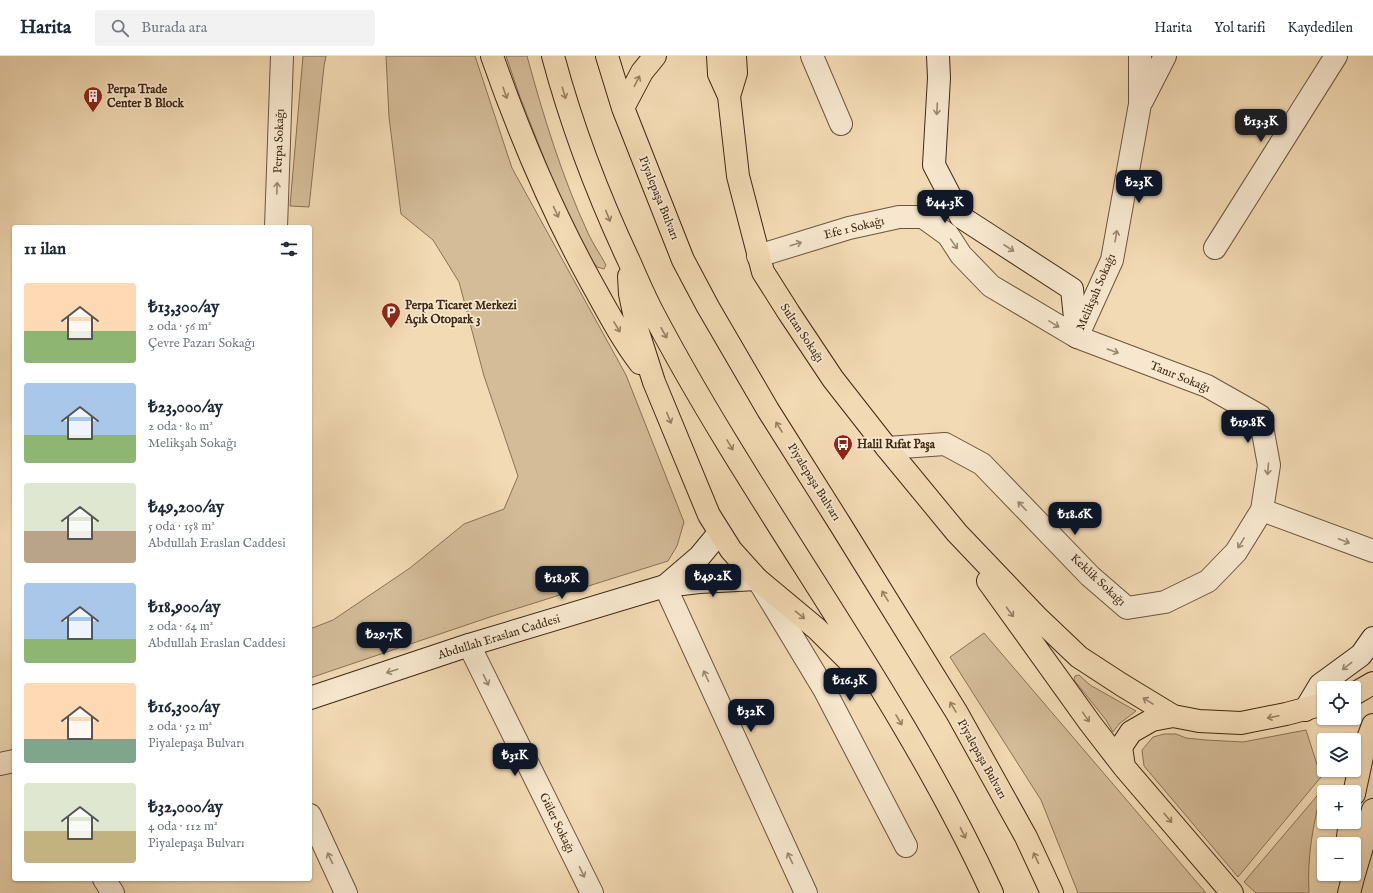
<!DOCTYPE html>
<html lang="tr">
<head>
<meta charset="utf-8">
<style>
  :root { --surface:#fff; --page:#f2f2f3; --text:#1f2937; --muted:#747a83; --line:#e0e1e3; --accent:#111827 }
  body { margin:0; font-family:"IM FELL English",serif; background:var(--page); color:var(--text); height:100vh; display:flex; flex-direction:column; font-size:15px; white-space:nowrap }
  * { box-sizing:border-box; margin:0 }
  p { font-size:13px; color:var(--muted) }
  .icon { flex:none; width:22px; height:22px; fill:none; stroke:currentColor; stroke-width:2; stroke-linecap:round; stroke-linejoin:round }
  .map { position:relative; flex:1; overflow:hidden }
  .panel { position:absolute; left:12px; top:169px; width:300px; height:656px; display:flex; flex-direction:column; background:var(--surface); border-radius:4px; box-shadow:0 1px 3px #0004 }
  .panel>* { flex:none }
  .tools { position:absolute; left:1317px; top:625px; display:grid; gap:8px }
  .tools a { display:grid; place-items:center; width:44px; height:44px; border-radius:4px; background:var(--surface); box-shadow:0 1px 3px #0004; font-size:20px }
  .price { position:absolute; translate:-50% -34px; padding:0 9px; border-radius:8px; background:var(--accent); color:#fff; font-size:13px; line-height:26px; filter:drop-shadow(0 1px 2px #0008) }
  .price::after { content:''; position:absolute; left:50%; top:24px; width:12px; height:9px; margin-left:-6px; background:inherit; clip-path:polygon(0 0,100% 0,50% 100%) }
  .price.selected { background:#222; color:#fff }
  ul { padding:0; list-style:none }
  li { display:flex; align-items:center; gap:12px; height:100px; padding:0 12px }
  li span { display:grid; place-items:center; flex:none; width:112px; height:80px; border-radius:4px; color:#555 }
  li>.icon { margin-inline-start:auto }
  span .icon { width:48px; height:48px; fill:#fffc; stroke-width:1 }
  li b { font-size:17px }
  h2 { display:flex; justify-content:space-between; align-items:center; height:48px; padding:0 12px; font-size:17px }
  header { display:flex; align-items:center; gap:24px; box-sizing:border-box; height:56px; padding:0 20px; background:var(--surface); border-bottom:1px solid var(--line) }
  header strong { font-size:19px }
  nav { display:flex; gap:22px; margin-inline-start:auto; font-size:14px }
  .search { width:280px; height:36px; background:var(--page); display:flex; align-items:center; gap:10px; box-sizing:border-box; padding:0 14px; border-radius:4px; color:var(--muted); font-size:15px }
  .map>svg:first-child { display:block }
  .green { fill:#d4bc99; stroke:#8a7256 }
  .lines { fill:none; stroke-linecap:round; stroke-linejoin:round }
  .street-casing { stroke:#6c543c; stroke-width:24 }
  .secondary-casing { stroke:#3f2714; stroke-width:24 }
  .primary-casing { stroke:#3f2714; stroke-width:24 }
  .street { stroke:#f7e7ce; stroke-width:22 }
  .secondary { stroke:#f7e7ce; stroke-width:22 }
  .primary { stroke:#f2dab4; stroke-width:22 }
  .oneway { stroke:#988064 }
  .oneway2 { stroke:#9b8771 }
  .labels { text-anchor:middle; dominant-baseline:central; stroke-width:3.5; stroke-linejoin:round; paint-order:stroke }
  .poi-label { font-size:12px; font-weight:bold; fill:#3f2714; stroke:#f7e7ce; text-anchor:start }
  .street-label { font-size:12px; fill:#3f2714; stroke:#f7e7ce }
</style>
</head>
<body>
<header>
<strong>Harita</strong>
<div class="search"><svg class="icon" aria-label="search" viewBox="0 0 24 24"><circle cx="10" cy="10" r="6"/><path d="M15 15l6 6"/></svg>Burada ara</div>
<nav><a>Harita</a><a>Yol tarifi</a><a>Kaydedilen</a></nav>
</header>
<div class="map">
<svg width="1373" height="837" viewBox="0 0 1373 837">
  <rect width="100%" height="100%" fill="#f2dab4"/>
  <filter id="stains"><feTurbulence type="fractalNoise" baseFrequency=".005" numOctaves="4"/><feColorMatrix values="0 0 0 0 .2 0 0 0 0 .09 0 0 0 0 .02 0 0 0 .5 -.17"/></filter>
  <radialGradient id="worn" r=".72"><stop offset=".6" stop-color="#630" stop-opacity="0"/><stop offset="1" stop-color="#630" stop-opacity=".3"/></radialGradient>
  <!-- green -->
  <path class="green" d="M 303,0 L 326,0 L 324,10 L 309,151 L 290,150 Z
    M 386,0 L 475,0 L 512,112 L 626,319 L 684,466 L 677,490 L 668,505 L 493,560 L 310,622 L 310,573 L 333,564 L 410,512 L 464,468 L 504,453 L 518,420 L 484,320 L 459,226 L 433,184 L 401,158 L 389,61 Z
    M 506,0 L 527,0 C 543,59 562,121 588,177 C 593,188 600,198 606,209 L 604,213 L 597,211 L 586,196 L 555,130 L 520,41 Z
    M 984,577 L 1206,837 L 1078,837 L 1041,744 L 950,601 Z
    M 1079,619 L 1090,629 L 1136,655 L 1119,668 L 1113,676 L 1106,664 L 1074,624 L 1075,620 Z
    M 1306,674 L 1321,721 L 1238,821 L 1144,710 L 1142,694 L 1153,681 L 1164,678 L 1176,678 L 1186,682 L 1206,684 L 1243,686 Z
    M 1322,734 C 1313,768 1307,801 1309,837 L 1256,837 L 1244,826 Z"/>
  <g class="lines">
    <!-- street casing -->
    <g class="street-casing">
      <path id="street" d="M 812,0 L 841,68
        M 1142,45 L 1165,0
        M 276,171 L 282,0
        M 1215,192 L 1336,0
        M 758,200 L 849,172 L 899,161 L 923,161 L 948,179 L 961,199 L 991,230 L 1077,281 L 1207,330 L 1260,360 L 1269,409 L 1262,454 L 1373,495
        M 1077,281 L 1112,204 L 1140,48 L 1140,0
        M 887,392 L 945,388 L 982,408 L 1090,520 L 1127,552 L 1165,546 L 1208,525 L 1236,496 L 1262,454
        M 760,527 L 824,633 L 906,790
        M 665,530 L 806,837
        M 469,589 L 592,837
        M 0,708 L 14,705
        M 310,759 L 346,837
        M 104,823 L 113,837"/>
    </g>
    <!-- secondary casing -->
    <g class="secondary-casing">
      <path id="secondary" d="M 938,0 L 939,22 L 934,109 L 961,161 L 1072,233 L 1077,281
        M 665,530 L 700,500 L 719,477
        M 310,642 L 469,589 L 665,530 L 699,526 L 757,523
        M 1305,654 L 1320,629 L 1361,599 L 1373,582"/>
    </g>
    <!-- primary casing -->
    <g class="primary-casing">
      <path id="primary" d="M 492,0 C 519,77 551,153 590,224 C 606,253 621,282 640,307
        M 553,0 C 572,71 598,139 629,205 C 637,223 644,240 653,257 C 757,455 899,634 992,837
        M 607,0 L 623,52 L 683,204 L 708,251 L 768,354 L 840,468 L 957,657 L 1026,781 L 1052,837
        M 718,0 L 719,18 L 729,40 L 738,120 L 763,216 L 789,257 L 833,323 L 887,392 L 957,477 L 1038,562 L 1079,601 L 1122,629 L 1173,660 L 1199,665 L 1241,667 L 1286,658 L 1324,648
        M 729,40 L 736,17 L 735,0
        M 623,52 L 642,16 L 655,0
        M 629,220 L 630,238 L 638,276 L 654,326 L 709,459 L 731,494 L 757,523 L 817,573 L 847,603 L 862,612
        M 988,525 L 1090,667 L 1124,711 L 1232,837
        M 1354,638 L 1373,627
        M 1124,711 L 1121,691 L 1131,676 L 1152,664 L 1173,660
        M 1354,738 L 1363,696 L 1373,669
        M 1347,788 L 1350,766
        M 1354,818 L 1373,754
        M 1349,837 L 1354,818"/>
    </g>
    <!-- street -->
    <use href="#street" class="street"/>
    <!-- secondary -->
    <use href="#secondary" class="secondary"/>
    <!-- primary -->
    <use href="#primary" class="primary"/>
  </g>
  <!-- one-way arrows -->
  <defs><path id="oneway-shaft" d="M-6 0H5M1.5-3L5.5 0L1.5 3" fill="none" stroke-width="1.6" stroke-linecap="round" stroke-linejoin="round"/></defs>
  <g class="oneway">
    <use href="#oneway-shaft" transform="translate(637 25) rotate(-63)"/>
    <use href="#oneway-shaft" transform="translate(505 37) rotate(71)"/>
    <use href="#oneway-shaft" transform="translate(564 37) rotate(73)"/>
    <use href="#oneway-shaft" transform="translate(556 156) rotate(65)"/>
    <use href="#oneway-shaft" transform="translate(608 160) rotate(68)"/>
    <use href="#oneway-shaft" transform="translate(617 271) rotate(59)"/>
    <use href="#oneway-shaft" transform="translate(664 277) rotate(61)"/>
    <use href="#oneway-shaft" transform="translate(669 362) rotate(68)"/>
    <use href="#oneway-shaft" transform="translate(779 371) rotate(-122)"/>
    <use href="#oneway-shaft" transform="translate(730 389) rotate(59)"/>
    <use href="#oneway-shaft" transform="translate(885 540) rotate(-122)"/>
    <use href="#oneway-shaft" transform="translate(1010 556) rotate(53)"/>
    <use href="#oneway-shaft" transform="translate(800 559) rotate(39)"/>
    <use href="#oneway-shaft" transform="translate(1148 645) rotate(-149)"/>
    <use href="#oneway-shaft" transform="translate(953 651) rotate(-121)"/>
    <use href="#oneway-shaft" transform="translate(1086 661) rotate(55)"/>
    <use href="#oneway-shaft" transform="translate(1273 661) rotate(168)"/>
    <use href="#oneway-shaft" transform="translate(899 664) rotate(59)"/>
    <use href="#oneway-shaft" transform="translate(1168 762) rotate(50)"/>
    <use href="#oneway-shaft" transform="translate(963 777) rotate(64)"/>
    <use href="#oneway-shaft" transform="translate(1036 802) rotate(-115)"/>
  </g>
  <g class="oneway2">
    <use href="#oneway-shaft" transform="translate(937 53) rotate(93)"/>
    <use href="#oneway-shaft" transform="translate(277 132) rotate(-88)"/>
    <use href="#oneway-shaft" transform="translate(1116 180) rotate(-80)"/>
    <use href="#oneway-shaft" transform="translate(796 188) rotate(-17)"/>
    <use href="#oneway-shaft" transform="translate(954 188) rotate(55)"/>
    <use href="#oneway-shaft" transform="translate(1009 192) rotate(33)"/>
    <use href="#oneway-shaft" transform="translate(1054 268) rotate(31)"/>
    <use href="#oneway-shaft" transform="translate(1113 295) rotate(20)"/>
    <use href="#oneway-shaft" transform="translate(1268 413) rotate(95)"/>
    <use href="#oneway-shaft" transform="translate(1022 450) rotate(-134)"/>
    <use href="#oneway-shaft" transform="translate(1344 485) rotate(21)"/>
    <use href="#oneway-shaft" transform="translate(1241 487) rotate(122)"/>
    <use href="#oneway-shaft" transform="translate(1347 610) rotate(142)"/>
    <use href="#oneway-shaft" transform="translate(392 615) rotate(162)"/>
    <use href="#oneway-shaft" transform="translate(706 620) rotate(-115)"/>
    <use href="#oneway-shaft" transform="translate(486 624) rotate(64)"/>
    <use href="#oneway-shaft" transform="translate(330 802) rotate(-115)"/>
    <use href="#oneway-shaft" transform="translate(790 802) rotate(-115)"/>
    <use href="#oneway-shaft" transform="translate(582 816) rotate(64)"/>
  </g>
  <!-- icons -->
  <defs>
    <g id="building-pin" transform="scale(1)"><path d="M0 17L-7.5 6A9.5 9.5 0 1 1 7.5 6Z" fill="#8f2418" stroke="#f7e7ce"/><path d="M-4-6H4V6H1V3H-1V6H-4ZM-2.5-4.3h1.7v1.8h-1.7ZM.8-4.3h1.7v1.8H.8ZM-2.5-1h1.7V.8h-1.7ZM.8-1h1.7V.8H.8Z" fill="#fff"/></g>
    <g id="parking-pin" transform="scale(1)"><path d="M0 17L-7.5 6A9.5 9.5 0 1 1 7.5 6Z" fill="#8f2418" stroke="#f7e7ce"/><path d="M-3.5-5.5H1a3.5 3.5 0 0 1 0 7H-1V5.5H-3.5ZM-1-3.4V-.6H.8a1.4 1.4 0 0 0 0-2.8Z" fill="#fff"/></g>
    <g id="bus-pin" transform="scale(1)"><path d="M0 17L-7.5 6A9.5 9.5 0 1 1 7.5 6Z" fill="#8f2418" stroke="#f7e7ce"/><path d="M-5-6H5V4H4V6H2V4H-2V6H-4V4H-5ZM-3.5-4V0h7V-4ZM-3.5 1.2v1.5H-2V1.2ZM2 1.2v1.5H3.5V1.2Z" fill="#fff"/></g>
  </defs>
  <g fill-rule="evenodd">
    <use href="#building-pin" x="93" y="40"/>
    <use href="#parking-pin" x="391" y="256"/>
    <use href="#bus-pin" x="843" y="388"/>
  </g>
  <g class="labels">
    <!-- poi labels -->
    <g class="poi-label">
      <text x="107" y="33">Perpa Trade<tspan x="107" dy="14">Center B Block</tspan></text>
      <text x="405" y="249">Perpa Ticaret Merkezi<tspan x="405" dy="14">Açık Otopark 3</tspan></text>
      <text x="857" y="388">Halil Rıfat Paşa</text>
    </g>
    <!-- street labels -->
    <g class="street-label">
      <text transform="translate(279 85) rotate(-88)">Perpa Sokağı</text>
      <text transform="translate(659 142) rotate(68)">Piyalepaşa Bulvarı</text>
      <text transform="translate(854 172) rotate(-14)">Efe 1 Sokağı</text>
      <text transform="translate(1096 236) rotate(-67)">Melikşah Sokağı</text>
      <text transform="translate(802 277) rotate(56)">Sultan Sokağı</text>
      <text transform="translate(1180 321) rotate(22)">Tanır Sokağı</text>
      <text transform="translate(814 426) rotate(58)">Piyalepaşa Bulvarı</text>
      <text transform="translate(1098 524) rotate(43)">Keklik Sokağı</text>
      <text transform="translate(499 581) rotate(-17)">Abdullah Eraslan Caddesi</text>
      <text transform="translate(982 703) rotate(61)">Piyalepaşa Bulvarı</text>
      <text transform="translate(557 767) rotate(64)">Güler Sokağı</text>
    </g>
  </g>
  <rect width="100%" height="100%" filter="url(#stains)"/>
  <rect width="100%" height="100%" fill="url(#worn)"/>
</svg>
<div class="tools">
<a><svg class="icon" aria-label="locate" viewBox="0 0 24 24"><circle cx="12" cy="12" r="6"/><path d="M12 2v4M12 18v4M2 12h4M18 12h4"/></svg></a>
<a><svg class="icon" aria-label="layers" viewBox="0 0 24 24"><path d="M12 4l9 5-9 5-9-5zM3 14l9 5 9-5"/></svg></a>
<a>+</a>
<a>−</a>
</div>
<b class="price selected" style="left:1261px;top:87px">₺13.3K</b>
<b class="price" style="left:1139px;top:148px">₺23K</b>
<b class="price" style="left:945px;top:168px">₺44.3K</b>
<b class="price" style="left:1248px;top:388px">₺19.8K</b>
<b class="price" style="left:1075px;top:480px">₺18.6K</b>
<b class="price" style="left:713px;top:542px">₺49.2K</b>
<b class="price" style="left:562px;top:544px">₺18.9K</b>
<b class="price" style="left:384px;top:600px">₺29.7K</b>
<b class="price" style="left:850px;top:646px">₺16.3K</b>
<b class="price" style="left:751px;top:677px">₺32K</b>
<b class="price" style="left:515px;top:721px">₺31K</b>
<section class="panel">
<h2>11 ilan<svg class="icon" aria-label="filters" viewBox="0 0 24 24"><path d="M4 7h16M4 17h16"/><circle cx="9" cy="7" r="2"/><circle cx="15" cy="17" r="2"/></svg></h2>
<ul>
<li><span style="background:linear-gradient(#ffd9b3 60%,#8fb573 0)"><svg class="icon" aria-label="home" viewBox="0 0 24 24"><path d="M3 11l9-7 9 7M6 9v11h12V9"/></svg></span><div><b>₺13,300/ay</b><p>2 oda · 56 m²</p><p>Çevre Pazarı Sokağı</p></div></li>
<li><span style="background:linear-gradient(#a9c7e8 65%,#8fb573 0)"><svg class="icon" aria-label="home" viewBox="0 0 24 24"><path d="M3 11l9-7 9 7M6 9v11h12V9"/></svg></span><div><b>₺23,000/ay</b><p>2 oda · 80 m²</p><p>Melikşah Sokağı</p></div></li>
<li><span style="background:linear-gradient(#dfe7d0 60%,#b9a48a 0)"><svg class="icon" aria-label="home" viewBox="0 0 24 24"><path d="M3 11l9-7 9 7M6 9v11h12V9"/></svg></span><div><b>₺49,200/ay</b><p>5 oda · 158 m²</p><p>Abdullah Eraslan Caddesi</p></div></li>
<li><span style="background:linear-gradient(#a9c7e8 70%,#8fb573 0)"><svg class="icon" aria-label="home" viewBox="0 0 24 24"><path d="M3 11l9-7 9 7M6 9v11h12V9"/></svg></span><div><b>₺18,900/ay</b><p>2 oda · 64 m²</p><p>Abdullah Eraslan Caddesi</p></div></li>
<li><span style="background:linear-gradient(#ffd9b3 70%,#7fa58c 0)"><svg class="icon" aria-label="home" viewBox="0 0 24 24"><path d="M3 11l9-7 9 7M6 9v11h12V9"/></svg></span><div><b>₺16,300/ay</b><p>2 oda · 52 m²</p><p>Piyalepaşa Bulvarı</p></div></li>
<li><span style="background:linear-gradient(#dfe7d0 60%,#c2b280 0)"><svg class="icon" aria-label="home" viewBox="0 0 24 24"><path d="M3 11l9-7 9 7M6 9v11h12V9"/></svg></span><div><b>₺32,000/ay</b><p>4 oda · 112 m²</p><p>Piyalepaşa Bulvarı</p></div></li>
</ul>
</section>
</div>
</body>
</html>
